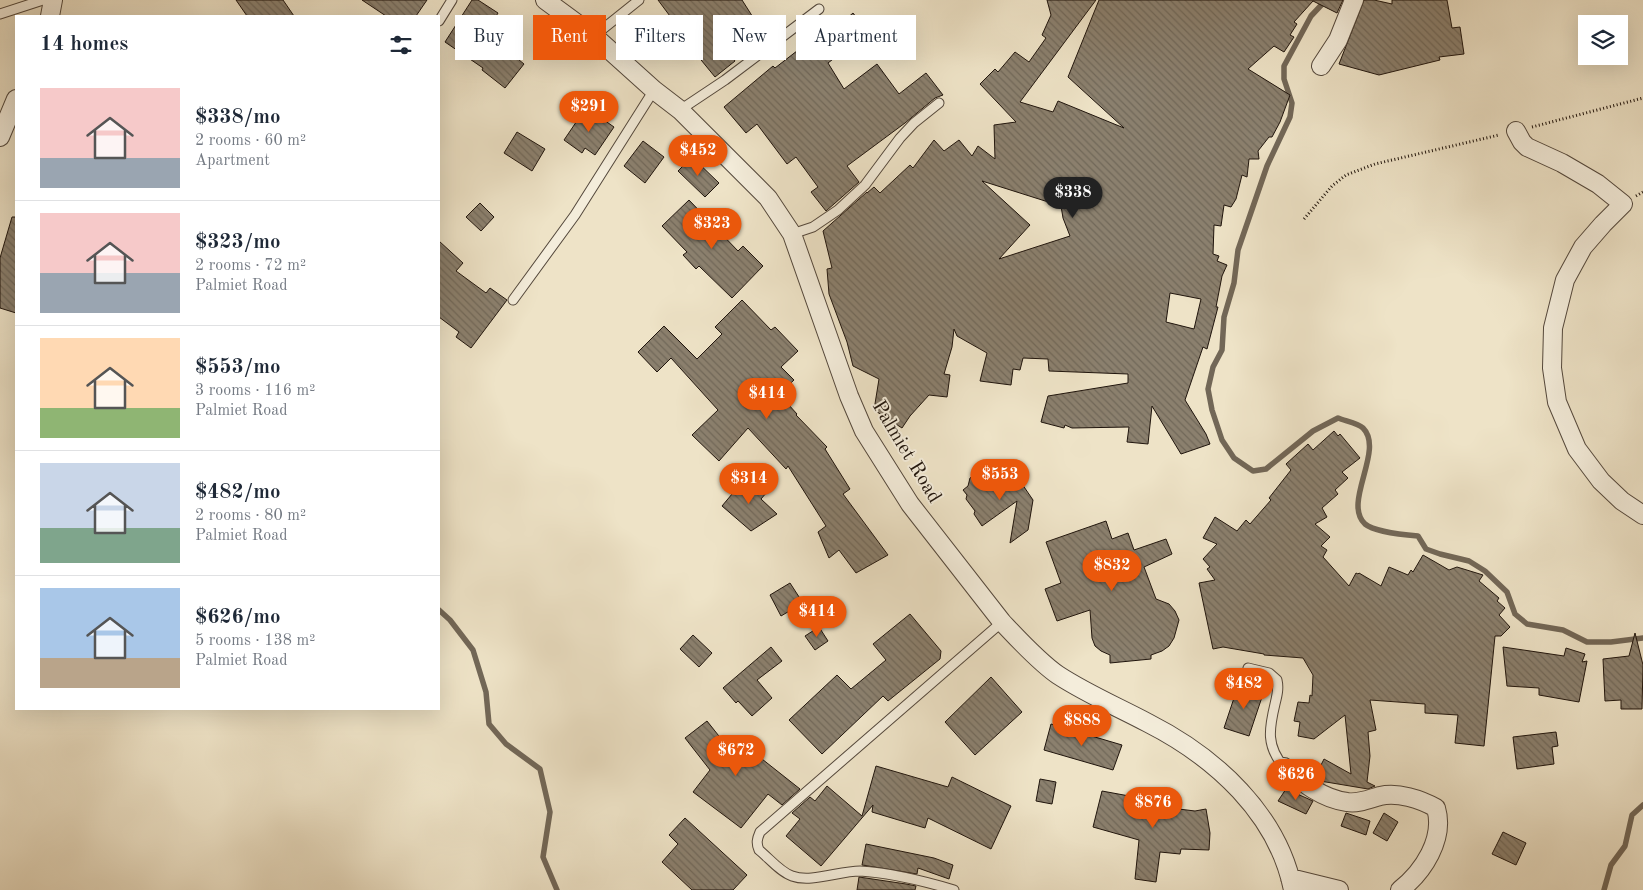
<!DOCTYPE html>
<html lang="en">
<head>
<meta charset="utf-8">
<style>
  :root { --surface:#fff; --page:#f6f6f7; --text:#1f2937; --muted:#747a83; --line:#e0e1e3; --accent:#ea580c }
  body { margin:0; font-family:"Old Standard TT",serif; background:var(--page); color:var(--text); height:100vh; display:flex; flex-direction:column; font-size:19px; white-space:nowrap }
  * { box-sizing:border-box; margin:0 }
  p { font-size:16px; color:var(--muted) }
  .icon { flex:none; width:28px; height:28px; fill:none; stroke:currentColor; stroke-width:2; stroke-linecap:round; stroke-linejoin:round }
  .map { position:relative; flex:1; overflow:hidden }
  .drawer { position:absolute; left:15px; top:15px; width:425px; height:695px; display:flex; flex-direction:column; background:var(--surface); border-radius:0px; box-shadow:0 5px 20px #0002 }
  .drawer>* { flex:none }
  .top-card { position:absolute; left:455px; top:15px; width:475px; height:45px; display:flex; gap:10px }
  .tools { position:absolute; left:1578px; top:15px; display:grid; gap:10px }
  .tools a { display:grid; place-items:center; width:50px; height:50px; border-radius:0px; background:var(--surface); box-shadow:0 5px 20px #0002; font-size:25px }
  .price { position:absolute; translate:-50% -42px; padding:0 11px; border-radius:18px; background:var(--accent); color:#fff; font-size:16px; line-height:32px; filter:drop-shadow(0 1px 2px #0008) }
  .price::after { content:''; position:absolute; left:50%; top:30px; width:15px; height:11px; margin-left:-8px; background:inherit; clip-path:polygon(0 0,100% 0,50% 100%) }
  .price.current { background:#222; color:#fff }
  ul { padding:0; list-style:none }
  li { display:flex; align-items:center; gap:15px; height:125px; padding:0 25px }
  li+li { border-top:1px solid var(--line) }
  li span { display:grid; place-items:center; flex:none; width:140px; height:100px; border-radius:0px; color:#555 }
  li>.icon { margin-inline-start:auto }
  span .icon { width:60px; height:60px; fill:#fffc; stroke-width:1 }
  li b { font-size:21px }
  h2 { display:flex; justify-content:space-between; align-items:center; height:60px; padding:0 25px; font-size:21px }
  .tag { padding:0 18px; border-radius:0px; background:var(--surface); box-shadow:0 5px 20px #0002; font-size:18px; line-height:45px }
  .tag.current { background:var(--accent); color:#fff }
  .map>svg:first-child { display:block }
  .lines { fill:none; stroke-linecap:round; stroke-linejoin:round }
  .stream { stroke:#726757; stroke-width:5.5 }
  .building { fill:url(#building-back-hatch); stroke:#20150d; fill-rule:evenodd }
  .service-casing { stroke:#54483c; stroke-width:11 }
  .minor-casing { stroke:#54483c; stroke-width:20 }
  .path { stroke:#20150d; stroke-width:3; stroke-dasharray:1 2.5; stroke-linecap:butt }
  .service { stroke:#f4eddb; stroke-width:9 }
  .minor { stroke:#f4eddb; stroke-width:18 }
  .labels { text-anchor:middle; dominant-baseline:central; stroke-width:4; stroke-linejoin:round; paint-order:stroke }
  .street-label { font-size:20px; fill:#20150d; stroke:#f4eddb }
</style>
</head>
<body>
<div class="map">
<svg width="1643" height="890" viewBox="0 0 1643 890">
  <defs>
    <pattern id="building-back-hatch" width="6" height="6" patternUnits="userSpaceOnUse" patternTransform="scale(1.25)"><rect width="6" height="6" fill="#8b806e"/><path d="M-1 5l2 2M0 0l6 6M5-1l2 2" fill="none" stroke="#716859"/></pattern>
  </defs>
  <rect width="100%" height="100%" fill="#eee3c7"/>
  <filter id="stains"><feTurbulence type="fractalNoise" baseFrequency=".004" numOctaves="4"/><feColorMatrix values="0 0 0 0 .2 0 0 0 0 .09 0 0 0 0 .02 0 0 0 .5 -.17"/></filter>
  <radialGradient id="worn" r=".72"><stop offset=".6" stop-color="#630" stop-opacity="0"/><stop offset="1" stop-color="#630" stop-opacity=".3"/></radialGradient>
  <g class="lines">
    <!-- stream -->
    <path class="stream" d="M 1326,0 L 1311,16 L 1284,66 L 1284,79 L 1292,103 L 1290,117 L 1267,166 L 1238,250 L 1234,283 L 1224,317 L 1222,350 L 1213,367 L 1208,389 L 1212,410 L 1222,440 L 1234,458 L 1253,471 L 1266,469 L 1313,431 L 1338,418 C 1345,421 1358,423 1363,428 C 1385,450 1342,503 1365,524 C 1375,532 1406,535 1418,536 L 1426,549 L 1440,554 L 1469,561 L 1485,571 L 1507,592 L 1515,614 L 1527,624 L 1563,630 L 1587,642 L 1611,642 L 1643,638
      M 439,610 L 450,620 L 473,650 L 486,692 L 489,724 L 506,744 L 540,769 L 550,812 L 543,857 L 557,890
      M 1604,890 L 1611,865 L 1625,846 L 1632,815 L 1643,805"/>
  </g>
  <!-- building -->
  <path class="building" d="M 236,0 L 283,0 L 294,16 L 247,16 Z
    M 362,0 L 427,0 L 416,16 L 386,16 Z
    M 472,0 L 478,0 L 498,13 L 486,33 L 524,64 L 505,88 L 482,70 L 483,68 L 445,42 Z
    M 658,0 L 742,0 L 756,22 L 723,45 L 735,61 L 715,77 L 688,44 L 690,43 Z
    M 1047,0 L 1096,0 L 1020,102 L 1053,112 L 1058,101 L 1124,128 L 1068,77 L 1099,0 L 1343,0 L 1337,13 L 1313,1 L 1294,22 L 1297,24 L 1290,35 L 1294,37 L 1284,52 L 1274,46 L 1248,69 L 1290,95 L 1280,122 L 1272,137 L 1269,137 L 1258,151 L 1259,159 L 1249,159 L 1247,177 L 1242,175 L 1236,199 L 1231,207 L 1224,205 L 1221,226 L 1214,225 L 1213,254 L 1219,256 L 1217,261 L 1227,265 L 1222,276 L 1216,307 L 1218,307 L 1207,349 L 1203,347 L 1185,400 L 1206,434 L 1210,444 L 1181,454 L 1152,406 L 1148,444 L 1127,442 L 1129,427 L 1072,428 L 1065,425 L 1064,428 L 1041,422 L 1048,396 L 1128,383 L 1128,374 L 1049,371 L 1048,359 L 1023,358 L 1020,370 L 1013,369 L 1011,385 L 980,381 L 987,353 L 957,336 L 954,329 L 952,347 L 944,374 L 950,375 L 947,397 L 929,395 L 910,416 L 902,428 L 874,410 L 879,379 L 853,366 L 847,342 L 829,294 L 827,269 L 832,268 L 823,231 L 867,192 L 867,193 L 874,187 L 880,193 L 910,165 L 913,168 L 934,140 L 944,151 L 959,140 L 972,156 L 978,146 L 995,159 L 994,125 L 1016,122 L 980,84 L 995,69 L 998,72 L 1015,52 L 1029,62 L 1046,38 L 1042,35 L 1051,15 ZM 982,181 L 1061,206 L 1063,218 L 1070,236 L 999,259 L 1030,225 ZM 1170,293 L 1201,299 L 1194,329 L 1166,322 Z
    M 1364,0 L 1374,0 L 1392,4 L 1392,0 L 1447,0 L 1452,28 L 1460,27 L 1464,54 L 1439,57 L 1440,60 L 1379,75 L 1339,64 Z
    M 853,13 L 870,35 L 853,49 L 850,46 L 828,63 L 844,89 L 877,64 L 899,94 L 926,73 L 943,95 L 935,98 L 905,123 L 847,166 L 859,182 L 826,211 L 811,192 L 818,187 L 796,157 L 787,164 L 757,124 L 746,133 L 724,107 L 773,66 L 775,68 L 842,16 L 845,20 Z
    M 591,111 L 614,127 L 595,155 L 585,148 L 582,153 L 564,140 L 583,112 L 588,116 Z
    M 517,132 L 545,149 L 532,171 L 504,153 Z
    M 643,141 L 664,157 L 645,183 L 624,166 Z
    M 692,157 L 719,183 L 705,197 L 678,171 Z
    M 689,200 L 738,251 L 743,246 L 763,266 L 732,298 L 699,266 L 696,269 L 683,255 L 687,252 L 662,226 Z
    M 480,203 L 494,217 L 481,231 L 466,217 Z
    M 12,217 L 16,217 L 16,313 L 0,308 L 0,258 Z
    M 439,241 L 463,263 L 456,271 L 486,293 L 490,288 L 507,300 L 471,348 L 456,337 L 459,332 L 439,317 Z
    M 742,300 L 771,330 L 775,327 L 798,351 L 781,367 L 794,380 L 779,394 L 797,414 L 796,415 L 827,447 L 825,449 L 850,489 L 843,494 L 888,555 L 856,573 L 839,550 L 829,558 L 818,532 L 826,526 L 788,466 L 786,469 L 748,428 L 719,461 L 692,435 L 718,410 L 671,358 L 657,372 L 638,352 L 664,326 L 697,359 L 722,334 L 715,327 Z
    M 1334,431 L 1338,436 L 1340,434 L 1360,458 L 1342,472 L 1348,478 L 1335,490 L 1338,494 L 1322,508 L 1327,517 L 1315,524 L 1330,537 L 1321,546 L 1327,550 L 1323,557 L 1349,586 L 1356,573 L 1358,574 L 1359,573 L 1381,586 L 1389,567 L 1408,575 L 1411,570 L 1413,572 L 1423,555 L 1449,570 L 1457,567 L 1483,575 L 1479,581 L 1499,598 L 1497,601 L 1505,608 L 1499,615 L 1510,627 L 1501,636 L 1495,636 L 1484,746 L 1455,743 L 1458,715 L 1425,713 L 1425,704 L 1370,700 L 1376,730 L 1368,732 L 1370,756 L 1367,782 L 1375,786 L 1368,789 L 1320,781 L 1315,777 L 1324,759 L 1351,774 L 1345,715 L 1314,739 L 1298,736 L 1300,722 L 1294,721 L 1298,702 L 1309,703 L 1310,695 L 1312,696 L 1313,675 L 1303,658 L 1264,655 L 1264,654 L 1223,647 L 1213,649 L 1199,583 L 1215,580 L 1207,569 L 1210,567 L 1203,559 L 1217,544 L 1203,538 L 1215,517 L 1237,531 L 1246,520 L 1250,524 L 1271,500 L 1269,498 L 1291,470 L 1286,464 L 1308,444 L 1313,450 Z
    M 975,474 L 985,476 L 990,483 L 997,478 L 1020,481 L 1033,500 L 1028,530 L 1010,543 L 1017,501 L 982,526 L 974,514 L 975,511 L 966,499 L 967,495 L 963,490 L 968,486 L 970,478 Z
    M 748,475 L 767,492 L 761,499 L 777,514 L 751,531 L 722,506 Z
    M 1106,521 L 1112,539 L 1128,533 L 1134,550 L 1166,539 L 1172,554 L 1144,567 L 1156,599 L 1169,604 L 1175,611 L 1179,620 L 1174,638 L 1169,646 L 1162,651 L 1151,655 L 1151,659 L 1110,663 L 1110,655 L 1101,651 L 1095,646 L 1092,638 L 1090,610 L 1057,621 L 1045,589 L 1061,583 L 1046,542 Z
    M 790,583 L 803,603 L 781,616 L 770,595 Z
    M 910,614 L 941,651 L 940,659 L 888,701 L 883,696 L 822,754 L 789,720 L 837,675 L 851,689 L 886,660 L 873,644 Z
    M 819,627 L 828,641 L 815,650 L 805,636 Z
    M 1635,633 L 1643,665 L 1642,709 L 1621,709 L 1621,700 L 1605,701 L 1603,659 L 1629,656 Z
    M 693,635 L 712,653 L 699,667 L 680,649 Z
    M 771,647 L 782,661 L 757,680 L 772,698 L 752,716 L 738,701 L 736,703 L 723,688 Z
    M 1503,647 L 1564,656 L 1566,648 L 1585,654 L 1582,662 L 1587,661 L 1579,702 L 1539,695 L 1539,688 L 1507,686 Z
    M 991,677 L 1022,712 L 975,755 L 945,722 Z
    M 1239,683 L 1264,691 L 1249,736 L 1224,728 Z
    M 707,721 L 734,755 L 743,744 L 800,789 L 782,805 L 768,794 L 741,828 L 693,792 L 710,770 L 685,738 Z
    M 1051,724 L 1122,745 L 1113,770 L 1044,750 Z
    M 1556,732 L 1558,746 L 1552,747 L 1554,764 L 1517,769 L 1513,737 Z
    M 876,766 L 948,787 L 952,777 L 1011,806 L 991,849 L 928,818 L 925,828 L 872,812 L 873,805 L 821,866 L 786,836 L 800,819 L 792,813 L 810,797 L 815,801 L 827,786 L 862,816 Z
    M 1040,779 L 1056,782 L 1052,804 L 1036,801 Z
    M 1286,789 L 1313,801 L 1306,814 L 1278,801 Z
    M 1102,791 L 1140,798 L 1138,804 L 1195,811 L 1206,809 L 1210,833 L 1209,850 L 1181,849 L 1180,854 L 1160,852 L 1156,882 L 1135,879 L 1139,840 L 1093,827 Z
    M 1346,813 L 1370,821 L 1366,835 L 1341,826 Z
    M 1384,813 L 1398,822 L 1387,841 L 1373,833 Z
    M 685,818 L 747,875 L 733,890 L 692,890 L 662,862 L 678,844 L 669,835 Z
    M 1503,832 L 1526,843 L 1516,865 L 1492,854 Z
    M 866,844 L 934,858 L 953,865 L 949,879 L 918,868 L 917,874 L 862,865 Z
    M 859,877 L 906,884 L 916,886 L 915,890 L 857,890 Z"/>
  <g class="lines">
    <!-- service casing -->
    <g class="service-casing">
      <path id="service" d="M 0,14 L 43,0
        M 439,21 L 452,0
        M 594,36 L 639,0
        M 680,110 L 725,80 L 819,9
        M 792,234 L 813,227 L 838,210 L 865,185 L 900,138 L 914,123 L 939,103
        M 513,300 L 575,215 L 654,90
        M 1248,668 L 1269,673 L 1277,680 C 1279,688 1277,696 1275,704 C 1269,729 1266,746 1284,767
        M 954,890 C 924,881 892,873 860,871 C 839,871 811,883 792,876 C 780,872 769,858 759,850 C 756,843 757,839 760,832 L 1002,622"/>
    </g>
    <!-- minor casing -->
    <g class="minor-casing">
      <path id="minor" d="M 545,0 L 594,36 L 654,90 L 680,110 L 768,198 L 792,234 L 849,396 L 864,431 L 910,504 L 1002,622 C 1018,639 1039,662 1058,675 C 1087,694 1118,707 1148,723 C 1215,757 1278,814 1293,890
        M 50,16 L 53,0
        M 1321,66 L 1338,40 L 1354,0
        M 1516,131 L 1522,142 L 1527,147 L 1562,163 L 1598,184 L 1623,204 L 1603,224 L 1583,247 L 1565,280 L 1553,328 L 1552,368 L 1557,402 L 1577,449 L 1601,481 L 1622,501 L 1643,515
        M 0,137 L 16,99
        M 1284,767 C 1302,782 1322,799 1347,802 C 1358,804 1369,799 1380,796 C 1398,792 1420,799 1436,808 C 1445,839 1423,872 1400,890
        M 1290,878 L 1339,890"/>
    </g>
    <!-- path -->
    <path class="path" d="M 1532,127 L 1643,98
      M 1636,196 L 1643,192
      M 1304,219 L 1332,186 L 1346,175 L 1375,164 L 1499,135"/>
    <!-- service -->
    <use href="#service" class="service"/>
    <!-- minor -->
    <use href="#minor" class="minor"/>
  </g>
  <g class="labels">
    <!-- street labels -->
    <g class="street-label">
      <text transform="translate(906 452) rotate(59)">Palmiet Road</text>
    </g>
  </g>
  <rect width="100%" height="100%" filter="url(#stains)"/>
  <rect width="100%" height="100%" fill="url(#worn)"/>
</svg>
<div class="tools">
<a><svg class="icon" aria-label="layers" viewBox="0 0 24 24"><path d="M12 4l9 5-9 5-9-5zM3 14l9 5 9-5"/></svg></a>
</div>
<b class="price" style="left:589px;top:133px">$291</b>
<b class="price" style="left:698px;top:177px">$452</b>
<b class="price current" style="left:1073px;top:219px">$338</b>
<b class="price" style="left:712px;top:250px">$323</b>
<b class="price" style="left:767px;top:420px">$414</b>
<b class="price" style="left:1000px;top:501px">$553</b>
<b class="price" style="left:749px;top:505px">$314</b>
<b class="price" style="left:1112px;top:592px">$832</b>
<b class="price" style="left:817px;top:638px">$414</b>
<b class="price" style="left:1244px;top:710px">$482</b>
<b class="price" style="left:1082px;top:747px">$888</b>
<b class="price" style="left:736px;top:777px">$672</b>
<b class="price" style="left:1296px;top:801px">$626</b>
<b class="price" style="left:1153px;top:829px">$876</b>
<div class="top-card">
<a class="tag">Buy</a>
<a class="tag current">Rent</a>
<a class="tag">Filters</a>
<a class="tag">New</a>
<a class="tag">Apartment</a>
</div>
<section class="drawer">
<h2>14 homes<svg class="icon" aria-label="filters" viewBox="0 0 24 24"><path d="M4 7h16M4 17h16"/><circle cx="9" cy="7" r="2"/><circle cx="15" cy="17" r="2"/></svg></h2>
<ul>
<li><span style="background:linear-gradient(#f6c9c9 70%,#9aa5b1 0)"><svg class="icon" aria-label="home" viewBox="0 0 24 24"><path d="M3 11l9-7 9 7M6 9v11h12V9"/></svg></span><div><b>$338/mo</b><p>2 rooms · 60 m²</p><p>Apartment</p></div></li>
<li><span style="background:linear-gradient(#f6c9c9 60%,#9aa5b1 0)"><svg class="icon" aria-label="home" viewBox="0 0 24 24"><path d="M3 11l9-7 9 7M6 9v11h12V9"/></svg></span><div><b>$323/mo</b><p>2 rooms · 72 m²</p><p>Palmiet Road</p></div></li>
<li><span style="background:linear-gradient(#ffd9b3 70%,#8fb573 0)"><svg class="icon" aria-label="home" viewBox="0 0 24 24"><path d="M3 11l9-7 9 7M6 9v11h12V9"/></svg></span><div><b>$553/mo</b><p>3 rooms · 116 m²</p><p>Palmiet Road</p></div></li>
<li><span style="background:linear-gradient(#c9d6e8 65%,#7fa58c 0)"><svg class="icon" aria-label="home" viewBox="0 0 24 24"><path d="M3 11l9-7 9 7M6 9v11h12V9"/></svg></span><div><b>$482/mo</b><p>2 rooms · 80 m²</p><p>Palmiet Road</p></div></li>
<li><span style="background:linear-gradient(#a9c7e8 70%,#b9a48a 0)"><svg class="icon" aria-label="home" viewBox="0 0 24 24"><path d="M3 11l9-7 9 7M6 9v11h12V9"/></svg></span><div><b>$626/mo</b><p>5 rooms · 138 m²</p><p>Palmiet Road</p></div></li>
</ul>
</section>
</div>
</body>
</html>
